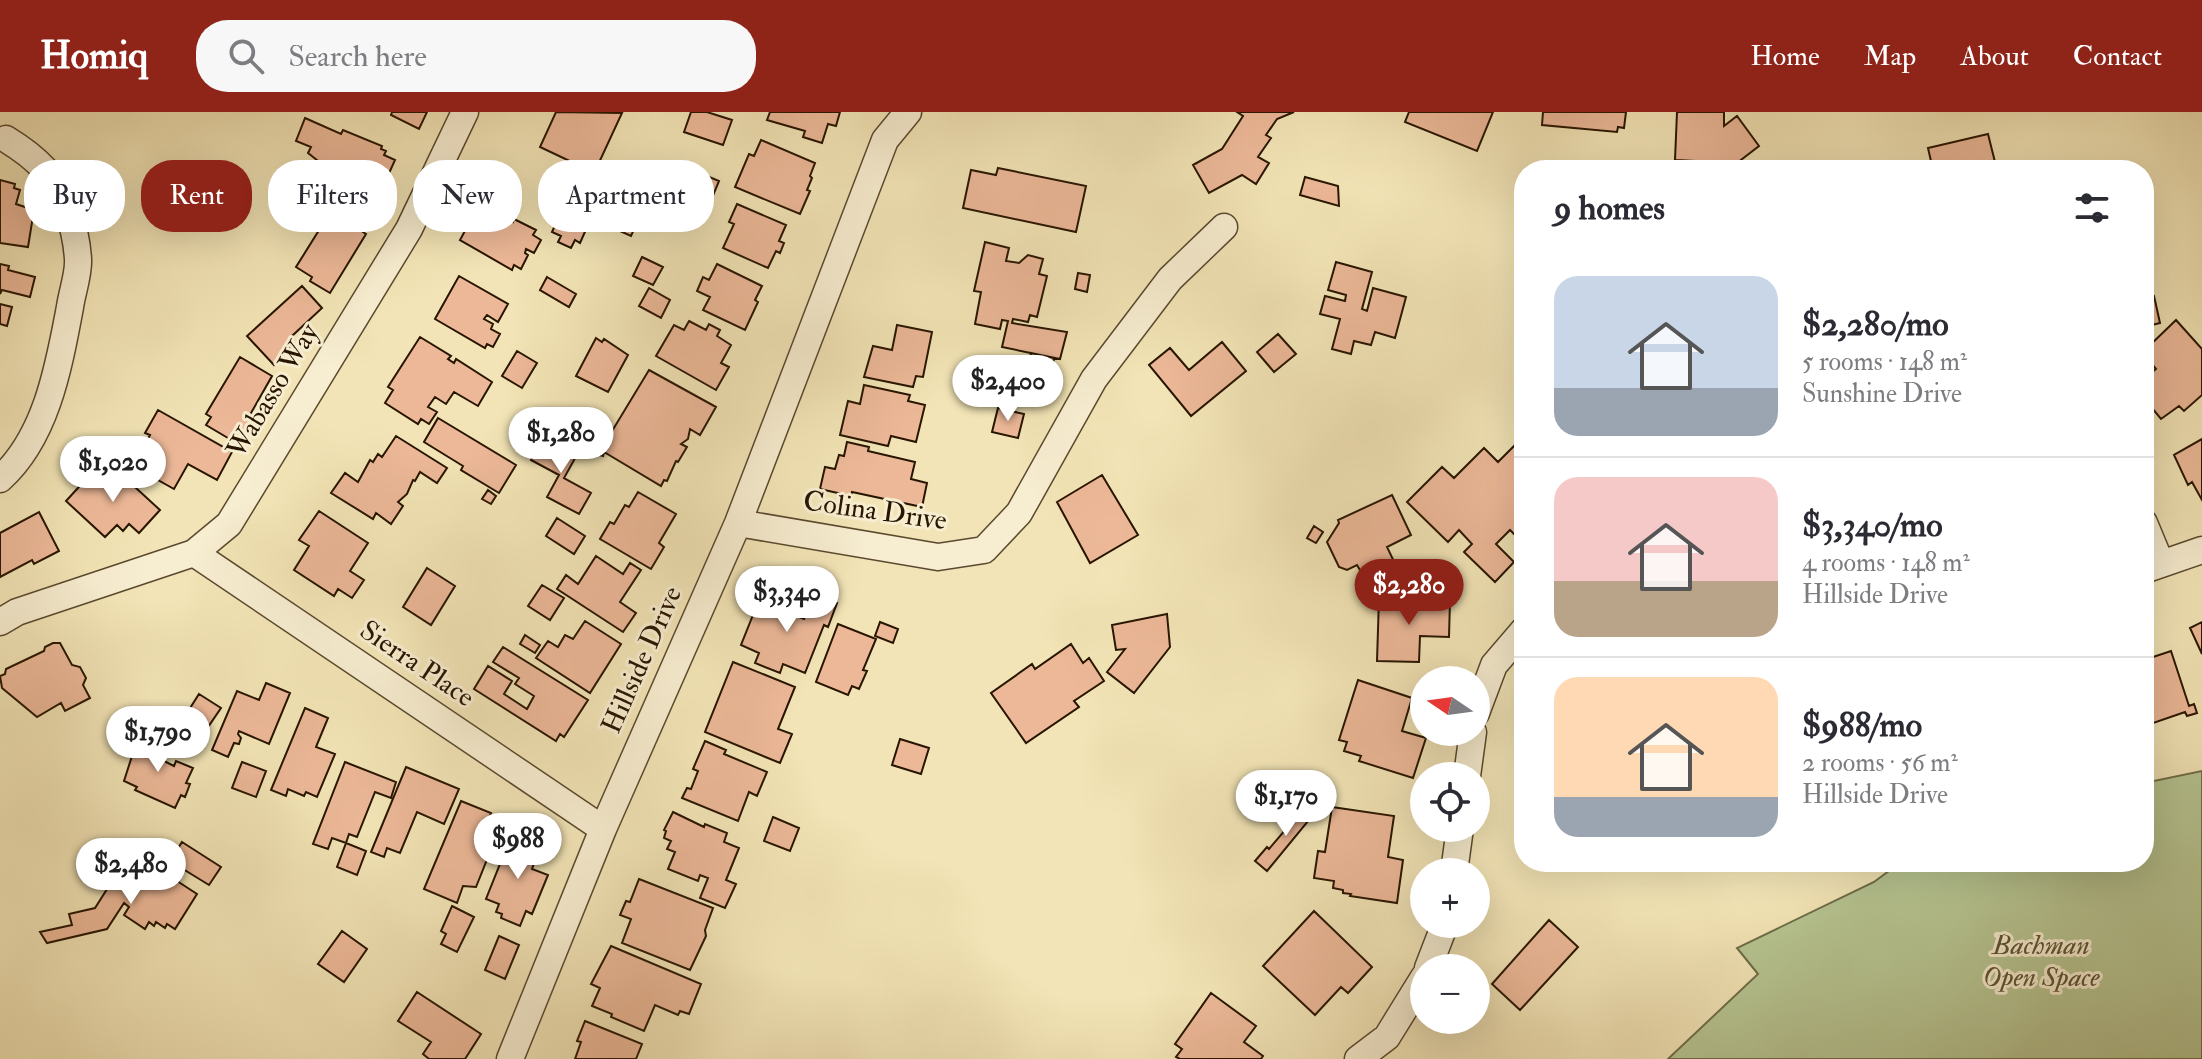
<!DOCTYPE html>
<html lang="en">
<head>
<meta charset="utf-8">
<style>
  :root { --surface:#fff; --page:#f7f7f7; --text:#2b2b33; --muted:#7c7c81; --line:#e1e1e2; --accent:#8f2418 }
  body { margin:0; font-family:"IM FELL Double Pica",serif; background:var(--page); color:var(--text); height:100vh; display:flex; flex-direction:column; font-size:30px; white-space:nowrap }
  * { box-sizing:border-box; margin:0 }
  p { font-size:26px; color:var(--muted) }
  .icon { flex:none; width:44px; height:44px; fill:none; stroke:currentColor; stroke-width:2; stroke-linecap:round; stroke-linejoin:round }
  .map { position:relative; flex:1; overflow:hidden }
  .panel { position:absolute; left:1514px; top:48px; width:640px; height:712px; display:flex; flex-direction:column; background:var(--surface); border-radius:32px; box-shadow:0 8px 32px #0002 }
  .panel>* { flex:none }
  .guide { position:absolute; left:24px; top:48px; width:760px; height:72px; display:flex; gap:16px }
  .needle { width:52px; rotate:283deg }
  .tools { position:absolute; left:1410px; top:554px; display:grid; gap:16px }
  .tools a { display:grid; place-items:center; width:80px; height:80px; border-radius:50%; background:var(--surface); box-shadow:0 8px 32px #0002; font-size:40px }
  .price { position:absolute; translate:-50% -68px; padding:0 18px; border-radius:28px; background:#fff; color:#222; font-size:26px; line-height:52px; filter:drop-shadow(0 2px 4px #0008) }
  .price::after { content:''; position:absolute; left:50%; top:48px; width:24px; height:18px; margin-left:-12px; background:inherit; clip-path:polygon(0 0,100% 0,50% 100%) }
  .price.active { background:var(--accent); color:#fff }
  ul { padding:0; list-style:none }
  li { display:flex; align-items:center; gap:24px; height:200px; padding:0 40px }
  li+li { border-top:2px solid var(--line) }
  li span { display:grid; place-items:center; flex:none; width:224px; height:160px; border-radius:24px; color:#555 }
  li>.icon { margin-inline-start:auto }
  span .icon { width:96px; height:96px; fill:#fffc; stroke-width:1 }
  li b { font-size:34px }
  h2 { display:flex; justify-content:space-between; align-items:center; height:96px; padding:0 40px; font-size:34px }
  .chip { padding:0 28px; border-radius:32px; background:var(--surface); box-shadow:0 8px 32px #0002; font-size:28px; line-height:72px }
  .chip.active { background:var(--accent); color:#fff }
  header { display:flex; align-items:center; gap:48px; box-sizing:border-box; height:112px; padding:0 40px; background:var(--accent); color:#fff }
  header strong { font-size:38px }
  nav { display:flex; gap:44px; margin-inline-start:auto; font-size:28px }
  .search { width:560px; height:72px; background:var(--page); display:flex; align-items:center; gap:20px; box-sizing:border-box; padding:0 28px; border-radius:32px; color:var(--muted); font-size:30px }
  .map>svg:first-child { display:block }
  .green { fill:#b6c592; stroke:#6f6d49; stroke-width:2 }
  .building { fill:#ecb898; stroke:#281500; stroke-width:2 }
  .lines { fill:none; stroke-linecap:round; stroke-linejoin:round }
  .street-casing { stroke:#5a492e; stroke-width:29 }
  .street { stroke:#f7edd0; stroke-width:26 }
  .labels { text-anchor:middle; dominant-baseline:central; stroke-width:6; stroke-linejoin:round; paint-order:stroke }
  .street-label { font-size:28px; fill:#281500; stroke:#f7edd0 }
  .park-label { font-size:28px; font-style:italic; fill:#5a5333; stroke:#f7edd0 }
</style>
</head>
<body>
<header>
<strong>Homiq</strong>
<div class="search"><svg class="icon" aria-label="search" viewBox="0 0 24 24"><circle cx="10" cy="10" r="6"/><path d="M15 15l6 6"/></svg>Search here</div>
<nav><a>Home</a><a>Map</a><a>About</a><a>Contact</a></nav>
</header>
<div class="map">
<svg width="2202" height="947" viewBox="0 0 2202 947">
  <rect width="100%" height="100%" fill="#f2e4b6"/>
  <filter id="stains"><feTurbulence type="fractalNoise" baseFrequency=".0025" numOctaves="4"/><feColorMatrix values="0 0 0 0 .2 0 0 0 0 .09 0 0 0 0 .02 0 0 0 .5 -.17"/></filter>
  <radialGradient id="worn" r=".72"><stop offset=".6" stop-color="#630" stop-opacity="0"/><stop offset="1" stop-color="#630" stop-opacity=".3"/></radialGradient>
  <!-- green -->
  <path class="green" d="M 2202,659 L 2202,947 L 1668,947 L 1758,862 L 1737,836 L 1874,770 L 1901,750 L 2144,750 L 2144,671 Z"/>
  <!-- building -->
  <path class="building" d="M 392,0 L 427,0 L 419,17 L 391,3 Z
    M 556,0 L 622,1 L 597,55 L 578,53 L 540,35 Z
    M 691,0 L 707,0 L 732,8 L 723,33 L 684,20 Z
    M 770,0 L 840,0 L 836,14 L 828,12 L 822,31 L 803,25 L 805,19 L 767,8 Z
    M 1237,0 L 1294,0 L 1277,7 L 1266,23 L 1271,26 L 1258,45 L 1269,51 L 1256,72 L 1242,63 L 1209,81 L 1193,53 L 1222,37 L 1243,4 Z
    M 1409,0 L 1493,0 L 1477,39 L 1405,10 Z
    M 1543,0 L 1626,0 L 1624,16 L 1618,15 L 1617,20 L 1542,13 Z
    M 1677,0 L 1724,0 L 1724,14 L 1737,4 L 1759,34 L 1737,51 L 1675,48 Z
    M 305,6 L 341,22 L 343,18 L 382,34 L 381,37 L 386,39 L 384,43 L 395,48 L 381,79 L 367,72 L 357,95 L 333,77 L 336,69 L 325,61 L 327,56 L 308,41 L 311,35 L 296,29 Z
    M 1988,22 L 1997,58 L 1933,58 L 1928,36 Z
    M 761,28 L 815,51 L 810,64 L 812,66 L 807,78 L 810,79 L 800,102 L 735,75 L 749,42 L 754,44 Z
    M 998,56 L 1086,74 L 1076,120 L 963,96 L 971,58 L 996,63 Z
    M 695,59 L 719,69 L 710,91 L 686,80 Z
    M 1305,65 L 1338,74 L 1339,94 L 1300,83 Z
    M 0,68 L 15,72 L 14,76 L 20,78 L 16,92 L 34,98 L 28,135 L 0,131 Z
    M 620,77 L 647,89 L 631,124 L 604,112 Z
    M 568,83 L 585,91 L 584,101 L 592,104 L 580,131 L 575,128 L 571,136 L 558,130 L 561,124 L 552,120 Z
    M 737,92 L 786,113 L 779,129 L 784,131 L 780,141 L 776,139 L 768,156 L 723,136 L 734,112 L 729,110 Z
    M 488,96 L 513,110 L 514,107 L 536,118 L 533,123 L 541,128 L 534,141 L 526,137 L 525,141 L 528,143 L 521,157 L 514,153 L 512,158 L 460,128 L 473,104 L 481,109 Z
    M 331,99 L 366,122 L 330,181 L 310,169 L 312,165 L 296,155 Z
    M 985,130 L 1009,136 L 1006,149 L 1019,151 L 1028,143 L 1043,147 L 1039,162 L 1047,164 L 1037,205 L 1030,203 L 1028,210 L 1013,207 L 1012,211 L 1067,220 L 1060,247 L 1002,235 L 1008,209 L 1002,208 L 1000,217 L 975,212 L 981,180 L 974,179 Z
    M 642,145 L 663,155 L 653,173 L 633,164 Z
    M 1336,150 L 1372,160 L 1362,197 L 1367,199 L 1373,176 L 1406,185 L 1395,226 L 1375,220 L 1371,233 L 1354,229 L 1351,242 L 1332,237 L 1340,207 L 1320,202 L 1325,184 L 1345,189 L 1346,183 L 1328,178 Z
    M 0,152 L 9,154 L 8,158 L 35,165 L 30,185 L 2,178 L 0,182 Z
    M 717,152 L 762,174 L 755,188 L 758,190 L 745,218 L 703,198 L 710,185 L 697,179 L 703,165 L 709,168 Z
    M 1078,161 L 1090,163 L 1087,180 L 1075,177 Z
    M 459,164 L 508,192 L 498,210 L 487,203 L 484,207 L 493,212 L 491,217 L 500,222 L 493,235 L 487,232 L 485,236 L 435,207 Z
    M 547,165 L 576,182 L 569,195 L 540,178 Z
    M 302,174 L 322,196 L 291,225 L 293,228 L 288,233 L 291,237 L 274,253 L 247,224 Z
    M 649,176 L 670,188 L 661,206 L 639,194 Z
    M 2154,184 L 2160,211 L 2144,215 L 2144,187 Z
    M 0,192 L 12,195 L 7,214 L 0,212 Z
    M 2176,208 L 2202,237 L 2202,283 L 2184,299 L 2179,294 L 2161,307 L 2147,290 L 2149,288 L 2144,282 L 2144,276 L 2148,273 L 2144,267 L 2156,257 L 2145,244 L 2148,241 L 2145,238 Z
    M 689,209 L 706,218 L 709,212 L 720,218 L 717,224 L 731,233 L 721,251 L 729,255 L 716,278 L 656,244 L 674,213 L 684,218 Z
    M 897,213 L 932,220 L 923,265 L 916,264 L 913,275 L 864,265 L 873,234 L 892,238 Z
    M 1278,222 L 1296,242 L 1274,260 L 1257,240 Z
    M 420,225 L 451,244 L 448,247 L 454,251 L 456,247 L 492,270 L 478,294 L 454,280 L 446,292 L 435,285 L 428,295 L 437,300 L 429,312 L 421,307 L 418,312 L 385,291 L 393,278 L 388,275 Z
    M 596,226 L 602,230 L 604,227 L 628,243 L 608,280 L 576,264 Z
    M 1222,230 L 1246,259 L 1191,304 L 1149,253 L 1170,236 L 1189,258 Z
    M 517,239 L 537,251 L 522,276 L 502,264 Z
    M 1031,241 L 1054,246 L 1050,268 L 1026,263 Z
    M 240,245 L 272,264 L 251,301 L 255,303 L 238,332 L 206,313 L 211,305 L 206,302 Z
    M 649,258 L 716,295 L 700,323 L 690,317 L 688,327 L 681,332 L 687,335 L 678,350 L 676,349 L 667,369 L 664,368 L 661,374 L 604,340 L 603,344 L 589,340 L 574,327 L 581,322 L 591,322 L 599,326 L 603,334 Z
    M 864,273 L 910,283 L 908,289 L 925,293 L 916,330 L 891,324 L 888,334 L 840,323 L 848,289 L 860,292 Z
    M 998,296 L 1024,302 L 1018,326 L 992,320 Z
    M 158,298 L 232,340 L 217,368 L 188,352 L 174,377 L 133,354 L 150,323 L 145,321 Z
    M 438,306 L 516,353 L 499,381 L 461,358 L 463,354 L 424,330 Z
    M 396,324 L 447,356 L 437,371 L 420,360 L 415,369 L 413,368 L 407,382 L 398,390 L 403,394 L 391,412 L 376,401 L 373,407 L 331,381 L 345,361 L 358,370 L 370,348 L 373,350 L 378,342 L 382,345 Z
    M 542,327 L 554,334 L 556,329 L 578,341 L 564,366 L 591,381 L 579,402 L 547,385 L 559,363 L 531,348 Z
    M 2202,327 L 2202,388 L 2192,370 L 2188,373 L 2174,343 Z
    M 847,330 L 869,335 L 868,339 L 915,350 L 911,367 L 927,371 L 922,395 L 852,380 L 851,384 L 820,377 L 825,355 L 835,357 L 839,343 L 844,344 Z
    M 1514,334 L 1524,344 L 1524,432 L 1510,418 L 1496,432 L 1514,450 L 1495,470 L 1464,440 L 1472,432 L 1459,418 L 1448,430 L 1407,390 L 1442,355 L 1454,366 L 1484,336 L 1498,350 Z
    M 112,354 L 160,398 L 139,421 L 129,412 L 123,419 L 117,413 L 105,425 L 66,389 L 88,365 L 95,373 Z
    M 1102,363 L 1138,423 L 1090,451 L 1057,390 Z
    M 488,378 L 496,384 L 491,392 L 482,387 Z
    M 638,380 L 676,402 L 659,431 L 664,435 L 651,457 L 600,427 L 610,410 L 614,412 L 625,393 L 629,395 Z
    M 1392,383 L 1411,423 L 1387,435 L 1400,462 L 1370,475 L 1357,453 L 1347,458 L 1339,455 L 1327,430 L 1339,411 L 1338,408 Z
    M 319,399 L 368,431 L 350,459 L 364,468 L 352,486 L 338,477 L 334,484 L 294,458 L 309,434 L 299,428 Z
    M 39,400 L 59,439 L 34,452 L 32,448 L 0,465 L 0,421 Z
    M 557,406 L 585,424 L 574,442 L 546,424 Z
    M 1314,414 L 1323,420 L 1316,431 L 1307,426 Z
    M 596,444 L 623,462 L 630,451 L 641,458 L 620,490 L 636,501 L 623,520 L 557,477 L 566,463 L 578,472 Z
    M 427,456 L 455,474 L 431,513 L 403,495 Z
    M 542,473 L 564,486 L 550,508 L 528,494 Z
    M 815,482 L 837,491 L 828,515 L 824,513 L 805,561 L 783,552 L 780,561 L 755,551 L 759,541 L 741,533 L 759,488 L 795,500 L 794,503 L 804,507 Z
    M 1379,486 L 1450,488 L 1449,525 L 1420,524 L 1419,550 L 1377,549 Z
    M 1167,502 L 1170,535 L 1134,581 L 1107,560 L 1125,537 L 1116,538 L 1112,513 Z
    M 585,509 L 621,532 L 590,581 L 536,546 L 548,529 L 558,535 L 565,523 L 573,527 Z
    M 880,510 L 898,517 L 893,531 L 875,524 Z
    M 2202,510 L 2202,542 L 2190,516 Z
    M 838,512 L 876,527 L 863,558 L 867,559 L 859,577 L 852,574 L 848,583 L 816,570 Z
    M 525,523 L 540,533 L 535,541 L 520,532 Z
    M 53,531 L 60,531 L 72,553 L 80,555 L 86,566 L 83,573 L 90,586 L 65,599 L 61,591 L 37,605 L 2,576 L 0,564 L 5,562 L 6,557 L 44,539 L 45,535 Z
    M 1071,532 L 1083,551 L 1089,546 L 1104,569 L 1074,589 L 1079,595 L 1026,631 L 991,581 L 1032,552 L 1035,557 Z
    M 503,535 L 588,588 L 564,625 L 560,622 L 556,629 L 474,577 L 488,554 L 512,569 L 504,582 L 527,597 L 534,584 L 515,572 L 519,566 L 493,550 Z
    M 2171,539 L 2189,594 L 2194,592 L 2197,601 L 2187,604 L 2185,600 L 2150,612 L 2153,620 L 2144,623 L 2144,548 Z
    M 733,550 L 795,575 L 778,617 L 792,622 L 780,651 L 705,620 Z
    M 1358,568 L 1412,586 L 1402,619 L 1426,626 L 1413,666 L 1359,649 L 1361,644 L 1344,639 L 1347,630 L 1339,628 Z
    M 266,571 L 290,581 L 269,632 L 239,619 L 238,622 L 241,626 L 239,632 L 234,631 L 228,645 L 212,638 L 237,579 L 259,588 Z
    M 199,582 L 221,596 L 208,615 L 187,601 Z
    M 305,596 L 328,606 L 316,635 L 335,642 L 317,685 L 306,680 L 304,684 L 288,677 L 286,684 L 271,678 Z
    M 147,622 L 164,630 L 159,643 L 165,646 L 164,649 L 174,654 L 176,649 L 193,656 L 186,671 L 190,672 L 185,685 L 181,683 L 175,696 L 135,678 L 137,675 L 124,669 L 132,644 L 135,645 L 138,631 L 142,632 Z
    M 900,627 L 929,636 L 921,662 L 892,653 Z
    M 705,629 L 726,638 L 724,642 L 767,660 L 757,684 L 749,680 L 738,709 L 682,686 L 687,676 L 691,677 L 698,659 L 693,657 Z
    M 242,650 L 266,659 L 256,685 L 232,676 Z
    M 345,650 L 396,670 L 391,686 L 375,680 L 357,725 L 349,722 L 346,731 L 332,726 L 328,737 L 313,732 Z
    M 406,655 L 459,677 L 444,712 L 417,700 L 400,741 L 387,736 L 384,745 L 371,740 Z
    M 1524,658 L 1524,720 L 1518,719 Z
    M 461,689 L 491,701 L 485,715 L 498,720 L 476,775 L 463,774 L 457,791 L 424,777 Z
    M 1309,690 L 1318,697 L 1267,759 L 1255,749 L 1267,735 L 1269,737 Z
    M 1332,695 L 1394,704 L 1388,745 L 1403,748 L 1397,791 L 1350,784 L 1351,782 L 1343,781 L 1343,778 L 1333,776 L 1334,769 L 1314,766 L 1318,739 L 1325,740 Z
    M 673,700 L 704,715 L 705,712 L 727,721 L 724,730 L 739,736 L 726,768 L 736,772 L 725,796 L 700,786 L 708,766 L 700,763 L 698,769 L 668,757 L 675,740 L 667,737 L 671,729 L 664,726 L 666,719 L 664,718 Z
    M 773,705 L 799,716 L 790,739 L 764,729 Z
    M 517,720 L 535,727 L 533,732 L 540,735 L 532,757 L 548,763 L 532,802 L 526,799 L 520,814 L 501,806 L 502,802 L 496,800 L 499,792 L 486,787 L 502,747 L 506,748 Z
    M 182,730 L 221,755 L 209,773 L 170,749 Z
    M 346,731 L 366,739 L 357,763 L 337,755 Z
    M 134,751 L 169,774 L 174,767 L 197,782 L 175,817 L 167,812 L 165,816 L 156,810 L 154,814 L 149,810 L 145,817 L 124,803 L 129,795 L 124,791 L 107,817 L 47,831 L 40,820 L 72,813 L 69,802 L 95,796 L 114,766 L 121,770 Z
    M 639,767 L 713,796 L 705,818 L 706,824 L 690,858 L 622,831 L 631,807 L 620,803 L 626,789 L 630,790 Z
    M 452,794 L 474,805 L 457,840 L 441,832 L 446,822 L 441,819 Z
    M 1314,799 L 1372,855 L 1348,881 L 1341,875 L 1315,903 L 1263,854 Z
    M 1549,808 L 1578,835 L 1520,898 L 1492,872 Z
    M 342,819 L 367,837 L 344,870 L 318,852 Z
    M 499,824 L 519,833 L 505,867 L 485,858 Z
    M 611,834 L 701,872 L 689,902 L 680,899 L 678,903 L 655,893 L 644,919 L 611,905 L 612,902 L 592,894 L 600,876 L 591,872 Z
    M 417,880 L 481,922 L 465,947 L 429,947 L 423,942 L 431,930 L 398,909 Z
    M 1211,881 L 1256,914 L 1244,930 L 1263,944 L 1261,947 L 1180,947 L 1176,945 L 1182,937 L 1175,932 Z
    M 585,909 L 642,932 L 636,947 L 575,947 L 581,930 L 577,929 Z"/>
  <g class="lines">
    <!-- street casing -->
    <g class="street-casing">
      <path id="street" d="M 0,367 C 47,325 59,253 70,195 C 72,180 79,162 78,147 C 77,132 73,113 68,99 C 56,64 37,46 6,27
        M 738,411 L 938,445 L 984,438 L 1019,401 L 1094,267 L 1170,167 L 1224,115
        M 2144,411 L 2161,452
        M 194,441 L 603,717
        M 2144,458 L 2202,438
        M 0,510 L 17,500 L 194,441 L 229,412 L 409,117 L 465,0
        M 1476,601 L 1494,553 L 1524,518
        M 1467,664 L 1473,620
        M 1454,760 L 1460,716
        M 1428,856 L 1445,812
        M 510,947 L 603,717 L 738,411 L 885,28 L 908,0
        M 1358,947 L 1387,925 L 1424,865"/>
    </g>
    <!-- street -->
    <use href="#street" class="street"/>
  </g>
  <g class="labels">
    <!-- street labels -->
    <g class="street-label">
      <text transform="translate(273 279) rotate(-59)">Wabasso Way</text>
      <text transform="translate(875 399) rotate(8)">Colina Drive</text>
      <text transform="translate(642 548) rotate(-66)">Hillside Drive</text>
      <text transform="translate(417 552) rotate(34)">Sierra Place</text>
    </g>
    <!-- park labels -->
    <g class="park-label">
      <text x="2041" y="833">Bachman<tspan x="2041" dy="32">Open Space</tspan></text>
    </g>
  </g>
  <rect width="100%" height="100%" filter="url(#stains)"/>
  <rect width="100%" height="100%" fill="url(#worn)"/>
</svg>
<div class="tools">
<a><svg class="needle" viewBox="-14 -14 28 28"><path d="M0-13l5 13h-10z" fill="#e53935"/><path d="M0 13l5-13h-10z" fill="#7c7c81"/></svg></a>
<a><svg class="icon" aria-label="locate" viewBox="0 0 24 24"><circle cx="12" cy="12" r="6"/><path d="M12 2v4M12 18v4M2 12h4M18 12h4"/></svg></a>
<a>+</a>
<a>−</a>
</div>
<b class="price" style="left:1008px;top:311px">$2,400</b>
<b class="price" style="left:561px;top:363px">$1,280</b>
<b class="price" style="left:113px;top:392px">$1,020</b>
<b class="price active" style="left:1409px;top:515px">$2,280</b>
<b class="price" style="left:787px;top:522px">$3,340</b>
<b class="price" style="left:158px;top:662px">$1,790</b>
<b class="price" style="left:1286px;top:726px">$1,170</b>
<b class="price" style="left:518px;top:769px">$988</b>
<b class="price" style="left:131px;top:794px">$2,480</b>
<div class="guide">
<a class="chip">Buy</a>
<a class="chip active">Rent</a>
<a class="chip">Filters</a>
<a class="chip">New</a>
<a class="chip">Apartment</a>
</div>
<section class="panel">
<h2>9 homes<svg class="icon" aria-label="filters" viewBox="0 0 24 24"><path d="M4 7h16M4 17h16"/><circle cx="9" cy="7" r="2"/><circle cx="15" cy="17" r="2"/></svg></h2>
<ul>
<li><span style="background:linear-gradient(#c9d6e8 70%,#9aa5b1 0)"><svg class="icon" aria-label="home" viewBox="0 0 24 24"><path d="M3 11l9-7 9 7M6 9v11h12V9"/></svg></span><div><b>$2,280/mo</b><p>5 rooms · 148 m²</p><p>Sunshine Drive</p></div></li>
<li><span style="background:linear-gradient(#f6c9c9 65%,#b9a48a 0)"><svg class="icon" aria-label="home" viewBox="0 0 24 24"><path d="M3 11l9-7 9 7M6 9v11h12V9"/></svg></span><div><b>$3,340/mo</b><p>4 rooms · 148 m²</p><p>Hillside Drive</p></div></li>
<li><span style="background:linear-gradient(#ffd9b3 75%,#9aa5b1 0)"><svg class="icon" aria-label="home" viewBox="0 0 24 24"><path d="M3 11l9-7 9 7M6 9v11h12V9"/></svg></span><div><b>$988/mo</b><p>2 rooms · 56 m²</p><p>Hillside Drive</p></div></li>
</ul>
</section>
</div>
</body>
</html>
